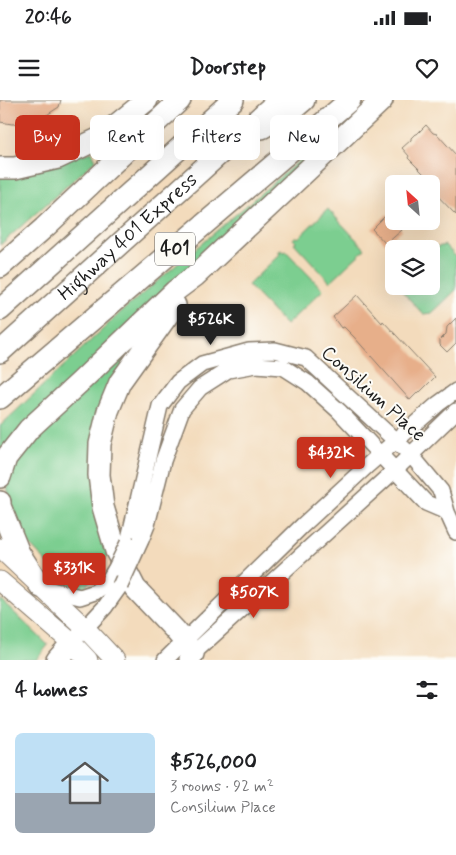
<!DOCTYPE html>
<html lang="en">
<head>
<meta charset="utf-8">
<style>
  :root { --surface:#fff; --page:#f6f6f6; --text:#202124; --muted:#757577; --accent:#c8321e }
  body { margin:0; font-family:Mynerve,sans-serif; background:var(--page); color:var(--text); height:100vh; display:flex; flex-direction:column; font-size:19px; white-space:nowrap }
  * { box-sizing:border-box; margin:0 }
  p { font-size:16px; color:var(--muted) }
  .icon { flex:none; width:28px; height:28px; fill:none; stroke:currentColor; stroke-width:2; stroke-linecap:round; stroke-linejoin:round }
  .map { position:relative; height:560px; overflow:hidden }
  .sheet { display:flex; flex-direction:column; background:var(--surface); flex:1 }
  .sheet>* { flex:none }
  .top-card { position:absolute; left:15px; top:15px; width:426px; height:45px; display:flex; gap:10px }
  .needle { width:32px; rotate:333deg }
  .tools { position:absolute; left:385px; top:75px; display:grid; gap:10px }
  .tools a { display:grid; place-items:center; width:55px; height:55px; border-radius:8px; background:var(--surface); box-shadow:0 5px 20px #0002; font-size:25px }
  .price { position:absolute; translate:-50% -42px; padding:0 11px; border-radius:5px; background:var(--accent); color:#fff; font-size:16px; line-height:32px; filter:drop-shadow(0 1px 2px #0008) }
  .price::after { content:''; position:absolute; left:50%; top:30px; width:15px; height:11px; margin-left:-8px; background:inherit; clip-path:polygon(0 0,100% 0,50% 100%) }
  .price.selected { background:#222; color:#fff }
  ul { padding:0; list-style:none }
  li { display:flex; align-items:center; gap:15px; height:125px; padding:0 15px }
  li span { display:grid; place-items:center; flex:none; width:140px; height:100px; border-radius:8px; color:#555 }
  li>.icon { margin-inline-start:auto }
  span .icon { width:60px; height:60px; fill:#fffc; stroke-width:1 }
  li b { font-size:21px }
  h2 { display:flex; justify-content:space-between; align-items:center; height:60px; padding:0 15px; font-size:21px }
  .chip { padding:0 18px; border-radius:8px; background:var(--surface); box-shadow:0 5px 20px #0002; font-size:18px; line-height:45px }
  .chip.selected { background:var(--accent); color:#fff }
  .status { display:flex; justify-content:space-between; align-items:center; height:35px; padding:0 25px; background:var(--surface); direction:ltr }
  .status svg { height:14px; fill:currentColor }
  header { display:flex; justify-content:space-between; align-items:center; height:65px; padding:0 15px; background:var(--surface); font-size:22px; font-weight:700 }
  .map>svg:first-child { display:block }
  .green { fill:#7bce90; stroke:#4c7556 }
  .building { fill:#e7af8a }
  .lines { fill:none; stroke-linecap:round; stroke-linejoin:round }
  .minor-casing { stroke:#887c6c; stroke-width:18 }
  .major-casing { stroke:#887c6c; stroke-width:21 }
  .highway-casing { stroke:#887c6c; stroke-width:24 }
  .minor { stroke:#fff; stroke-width:15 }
  .major { stroke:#fff; stroke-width:19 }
  .highway { stroke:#fff; stroke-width:21 }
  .minor-bridge-casing { stroke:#887c6c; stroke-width:18; stroke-linecap:butt }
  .minor-bridge { stroke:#fff; stroke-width:15 }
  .labels { text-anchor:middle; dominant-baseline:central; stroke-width:4; stroke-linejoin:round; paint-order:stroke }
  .shield { fill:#fdfcf7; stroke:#605f5e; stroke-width:1 }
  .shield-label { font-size:19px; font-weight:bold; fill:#1c1c1c }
  .street-label { font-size:20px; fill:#1c1c1c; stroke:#fdfcf7 }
</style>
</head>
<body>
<div class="status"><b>20:46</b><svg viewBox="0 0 49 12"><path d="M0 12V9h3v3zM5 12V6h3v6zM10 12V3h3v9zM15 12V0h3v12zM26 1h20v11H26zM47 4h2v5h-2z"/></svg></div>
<header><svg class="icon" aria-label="menu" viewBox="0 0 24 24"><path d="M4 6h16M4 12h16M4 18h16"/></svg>Doorstep<svg class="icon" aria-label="heart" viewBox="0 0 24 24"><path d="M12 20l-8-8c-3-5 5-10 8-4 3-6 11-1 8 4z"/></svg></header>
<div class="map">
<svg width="456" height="560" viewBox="0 0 456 560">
  <rect width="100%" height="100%" fill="#fdfcf7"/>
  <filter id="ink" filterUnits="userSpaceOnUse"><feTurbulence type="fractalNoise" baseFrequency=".02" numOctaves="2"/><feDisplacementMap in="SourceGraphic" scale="10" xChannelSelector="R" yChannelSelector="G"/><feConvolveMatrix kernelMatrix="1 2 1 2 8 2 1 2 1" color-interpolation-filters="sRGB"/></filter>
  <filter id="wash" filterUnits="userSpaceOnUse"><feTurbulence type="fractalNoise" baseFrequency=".0096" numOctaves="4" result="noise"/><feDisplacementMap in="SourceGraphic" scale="20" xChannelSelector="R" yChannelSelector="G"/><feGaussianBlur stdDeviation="1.12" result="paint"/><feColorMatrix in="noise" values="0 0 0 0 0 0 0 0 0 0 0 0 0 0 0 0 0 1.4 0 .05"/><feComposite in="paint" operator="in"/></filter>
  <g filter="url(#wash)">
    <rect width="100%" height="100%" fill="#f3dbbc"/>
    <!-- green -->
    <path class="green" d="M 92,52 L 96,60 L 0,145 L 0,77 Z
      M 301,59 L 305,63 L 0,357 L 0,326 L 121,212 Z
      M 328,109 L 365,149 L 330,182 L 294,143 L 296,142 L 293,139 L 296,136 L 298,138 Z
      M 445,145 L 456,157 L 456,190 L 432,213 L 423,214 L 402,191 L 402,186 L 431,186 L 431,150 L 434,148 Z
      M 281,150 L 284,152 L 286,151 L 323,190 L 286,225 L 248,185 L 280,154 L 278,152 Z
      M 129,249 L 131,253 L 108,293 L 108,456 L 83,490 L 67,483 L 24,439 L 13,416 L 6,381 L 17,355 Z
      M 0,499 L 48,545 L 36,560 L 0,560 Z"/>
    <g id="blocks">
      <!-- building -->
      <path class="building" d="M 0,0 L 61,0 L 59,7 L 36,22 L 12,24 L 0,22 Z
        M 426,25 L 433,33 L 437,34 L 456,55 L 456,115 L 431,89 L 431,84 L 428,84 L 425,81 L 426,76 L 408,58 L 409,56 L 402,48 L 411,40 L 411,38 L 415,34 L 417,34 Z
        M 387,114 L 402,130 L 386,144 L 372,129 Z
        M 357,195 L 382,223 L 383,221 L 435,277 L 420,292 L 419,291 L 410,300 L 354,237 L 344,227 L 341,228 L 333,217 Z
        M 456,218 L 456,243 L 447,252 L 440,245 L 440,240 L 446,234 L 447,227 Z"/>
    </g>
  </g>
  <g filter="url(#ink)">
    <use href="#blocks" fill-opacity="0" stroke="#887c6c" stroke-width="1"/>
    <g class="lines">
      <!-- minor casing -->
      <g class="minor-casing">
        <path id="minor" d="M 141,440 L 147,425 L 163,361 L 182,309 L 200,288 L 228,270 L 256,265 L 283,267 L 308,283 L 339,311 L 426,403 L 447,412
          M 128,443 L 160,306 L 178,282 L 202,264 L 249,251 L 275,250 L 306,258 L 411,355 L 441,391 L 447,412 L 456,432
          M 43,488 L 80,497 L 95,492 L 107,483 L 116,468
          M 78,536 L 105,507 L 120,486
          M 187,559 L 395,370 L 456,311
          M 165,560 L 303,425 L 368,365 L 438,304 L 456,291"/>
      </g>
      <!-- major casing -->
      <g class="major-casing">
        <path id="major" d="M 0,448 L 85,528 L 115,560
          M 0,481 L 72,543 L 88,560"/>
      </g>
      <!-- highway casing -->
      <g class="highway-casing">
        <g id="highway">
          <path d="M 262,28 L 291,11 L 304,0"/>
          <path d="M 0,68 L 15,68 L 58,58 L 100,38 L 147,0"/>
          <path d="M 0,167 L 44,128 L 180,0"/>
          <path d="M 175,205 L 120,282 L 108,311 L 100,344 L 99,375 L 103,407 L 116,451 L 135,488 L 175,530 L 185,542 L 193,554"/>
          <path d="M 0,210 L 233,0"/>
          <path id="s1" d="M 0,252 L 279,0"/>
          <path d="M 0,298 L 350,0"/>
          <path d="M 0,377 L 6,358 L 29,329 L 79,283 L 175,191 L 195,176 L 382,0"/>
          <path d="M 0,402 L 0,406 L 19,453 L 41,487"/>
          <path d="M 57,560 L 72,543"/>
        </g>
      </g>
      <!-- minor -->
      <use href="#minor" class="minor"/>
      <!-- major -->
      <use href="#major" class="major"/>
      <!-- highway -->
      <use href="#highway" class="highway"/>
      <!-- minor-bridge casing -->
      <g class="minor-bridge-casing">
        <path id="minor-bridge" d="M 116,468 L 128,443
          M 120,486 L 141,440"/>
      </g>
      <!-- minor-bridge -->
      <use href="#minor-bridge" class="minor-bridge"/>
    </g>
  </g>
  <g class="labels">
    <!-- shield labels -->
    <rect class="shield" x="155" y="132.5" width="40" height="33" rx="4"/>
    <g class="shield-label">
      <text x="175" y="149">401</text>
    </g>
    <!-- street labels -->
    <g class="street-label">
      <text stroke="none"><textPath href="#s1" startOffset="172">Highway 401 Express</textPath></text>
      <text transform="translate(373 294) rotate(42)">Consilium Place</text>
    </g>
  </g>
</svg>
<div class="tools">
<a><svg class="needle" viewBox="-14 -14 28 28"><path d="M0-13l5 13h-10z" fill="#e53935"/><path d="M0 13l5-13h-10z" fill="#757577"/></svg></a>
<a><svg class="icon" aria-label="layers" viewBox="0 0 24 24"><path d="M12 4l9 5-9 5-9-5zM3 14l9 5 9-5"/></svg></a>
</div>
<b class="price selected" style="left:211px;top:246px">$526K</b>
<b class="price" style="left:331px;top:379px">$432K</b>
<b class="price" style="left:74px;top:495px">$331K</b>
<b class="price" style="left:254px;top:519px">$507K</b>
<div class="top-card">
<a class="chip selected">Buy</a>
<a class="chip">Rent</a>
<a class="chip">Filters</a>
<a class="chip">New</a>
</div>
</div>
<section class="sheet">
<h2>4 homes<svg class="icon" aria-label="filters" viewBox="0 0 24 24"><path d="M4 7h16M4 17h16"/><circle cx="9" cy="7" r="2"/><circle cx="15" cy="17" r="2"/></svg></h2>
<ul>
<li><span style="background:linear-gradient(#bfe0f5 60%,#9aa5b1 0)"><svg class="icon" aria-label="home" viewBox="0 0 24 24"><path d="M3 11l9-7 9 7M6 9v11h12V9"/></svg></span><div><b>$526,000</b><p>3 rooms · 92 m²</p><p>Consilium Place</p></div></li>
</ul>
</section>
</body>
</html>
